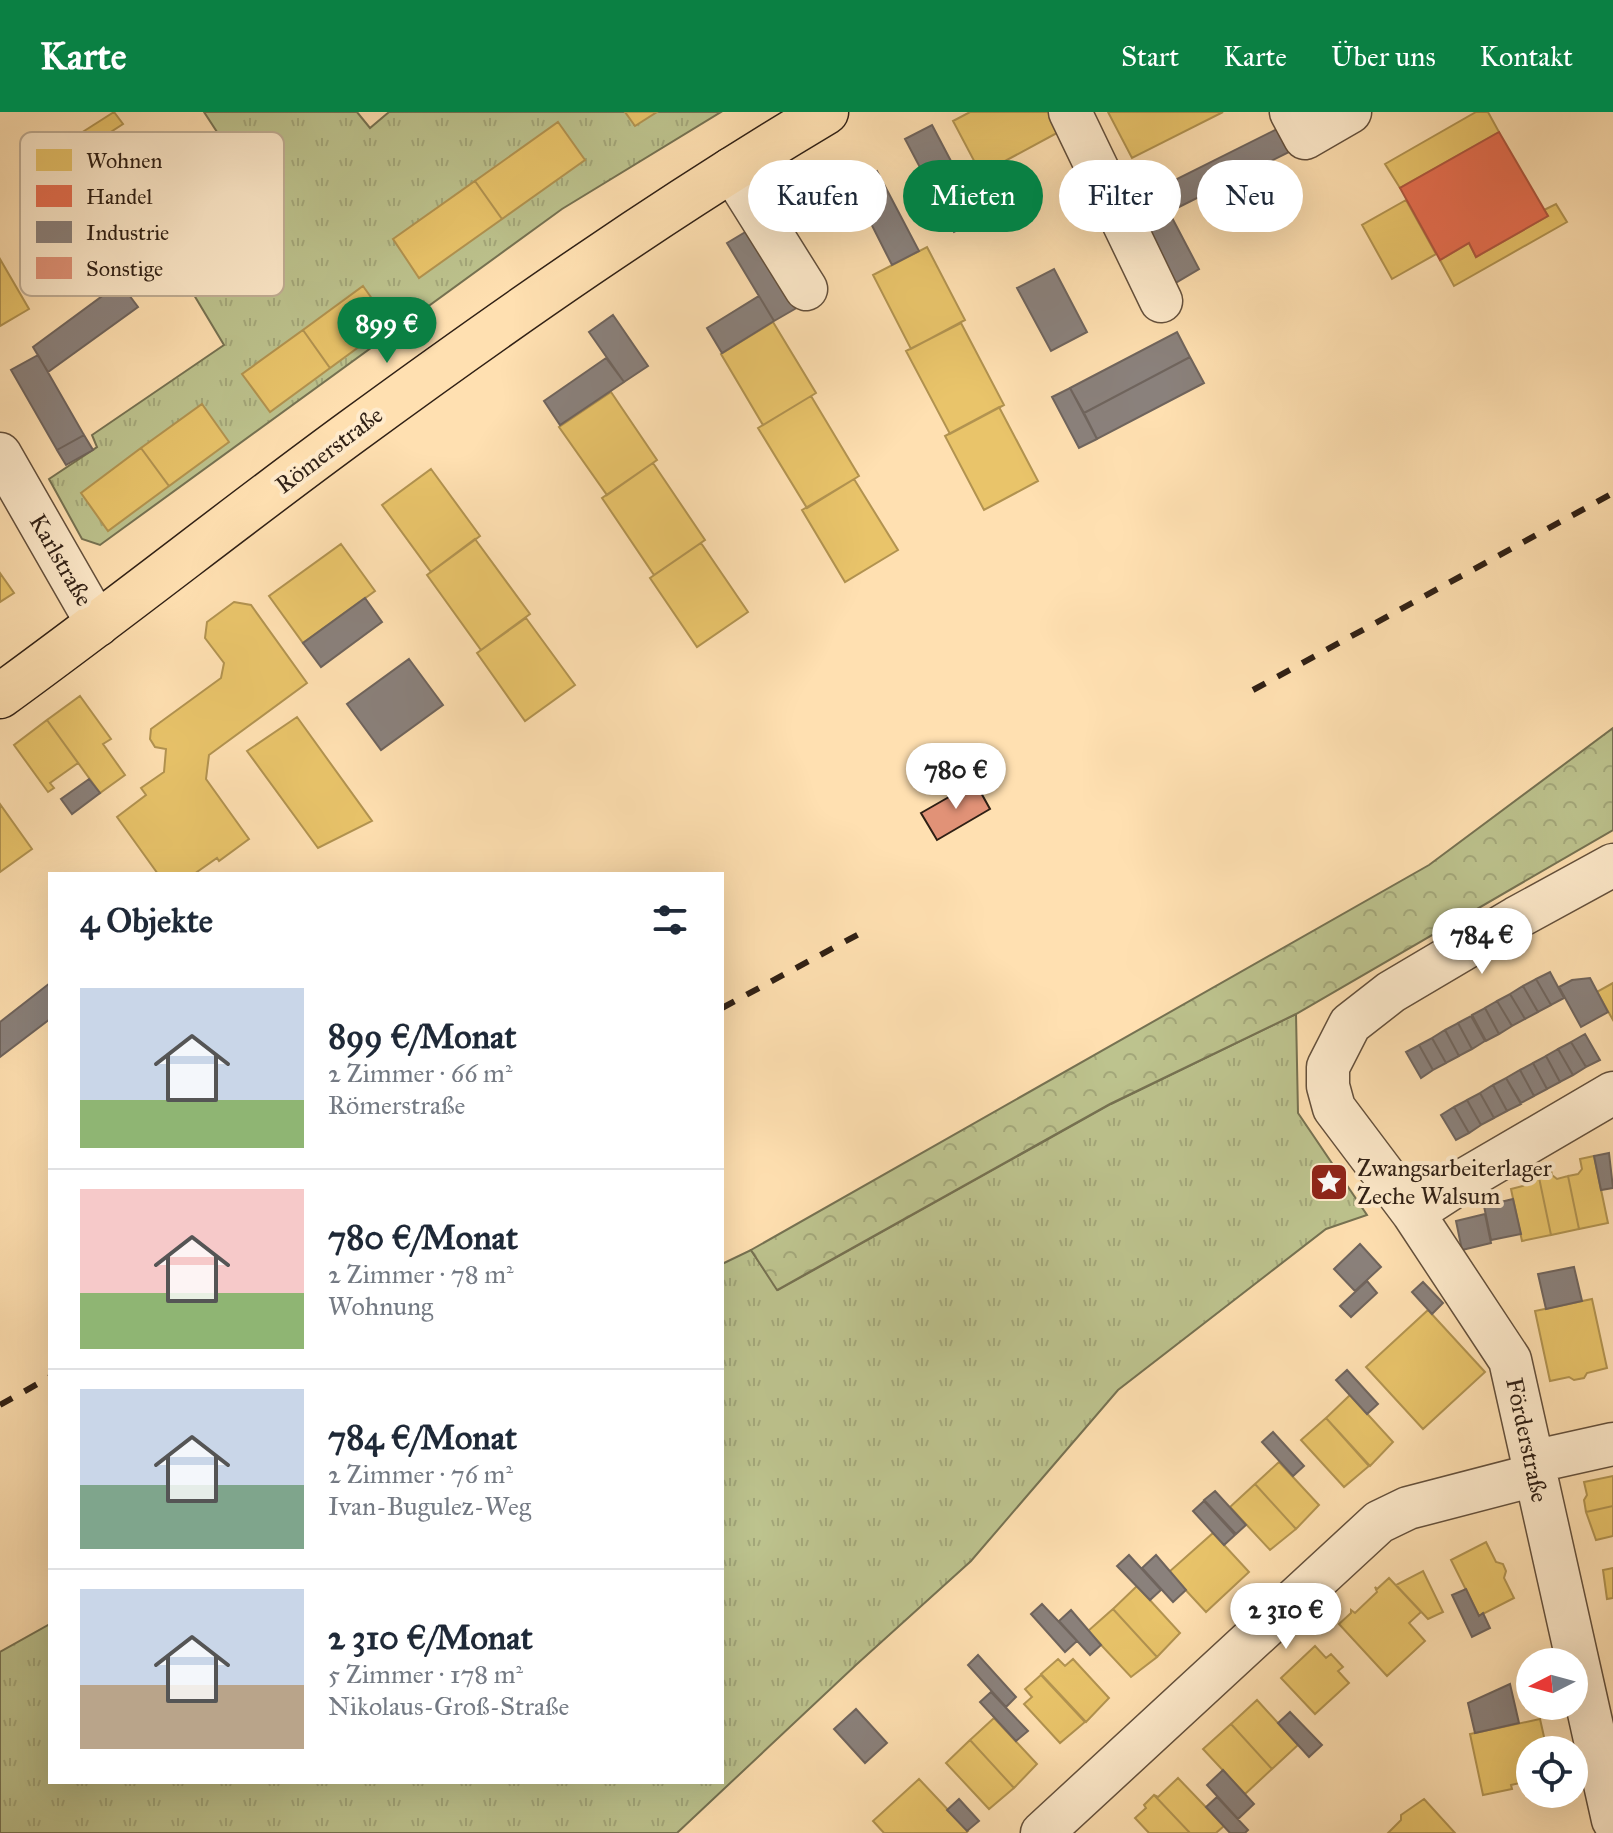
<!DOCTYPE html>
<html lang="de">
<head>
<meta charset="utf-8">
<style>
  :root { --surface:#fff; --page:#f2f2f3; --text:#1f2937; --muted:#747a83; --line:#e0e1e3; --accent:#0b8043 }
  body { margin:0; font-family:"IM FELL Great Primer",serif; background:var(--page); color:var(--text); height:100vh; display:flex; flex-direction:column; font-size:30px; white-space:nowrap }
  * { box-sizing:border-box; margin:0 }
  p { font-size:26px; color:var(--muted) }
  .icon { flex:none; width:44px; height:44px; fill:none; stroke:currentColor; stroke-width:2; stroke-linecap:round; stroke-linejoin:round }
  .map { position:relative; flex:1; overflow:hidden }
  .details { position:absolute; left:48px; top:760px; width:676px; height:912px; display:flex; flex-direction:column; background:var(--surface); border-radius:0px; box-shadow:0 8px 32px #0002 }
  .details>* { flex:none }
  .hud { position:absolute; left:748px; top:48px; width:744px; height:72px; display:flex; gap:16px }
  .needle { width:52px; rotate:264deg }
  .controls { position:absolute; left:1516px; top:1536px; display:grid; gap:16px }
  .controls a { display:grid; place-items:center; width:72px; height:72px; border-radius:50%; background:var(--surface); box-shadow:0 8px 32px #0002; font-size:40px }
  .price { position:absolute; translate:-50% -68px; padding:0 18px; border-radius:28px; background:#fff; color:#222; font-size:26px; line-height:52px; filter:drop-shadow(0 2px 4px #0008) }
  .price::after { content:''; position:absolute; left:50%; top:48px; width:24px; height:18px; margin-left:-12px; background:inherit; clip-path:polygon(0 0,100% 0,50% 100%) }
  .price.on { background:var(--accent); color:#fff }
  ul { padding:0; list-style:none }
  li { display:flex; align-items:center; gap:24px; height:200px; padding:0 32px }
  li+li { border-top:2px solid var(--line) }
  li span { display:grid; place-items:center; flex:none; width:224px; height:160px; border-radius:0px; color:#555 }
  li>.icon { margin-inline-start:auto }
  span .icon { width:96px; height:96px; fill:#fffc; stroke-width:1 }
  li b { font-size:34px }
  h2 { display:flex; justify-content:space-between; align-items:center; height:96px; padding:0 32px; font-size:34px }
  .pill { padding:0 28px; border-radius:36px; background:var(--surface); box-shadow:0 8px 32px #0002; font-size:28px; line-height:72px }
  .pill.on { background:var(--accent); color:#fff }
  header { display:flex; align-items:center; gap:48px; box-sizing:border-box; height:112px; padding:0 40px; background:var(--accent); color:#fff }
  header strong { font-size:38px }
  nav { display:flex; gap:44px; margin-inline-start:auto; font-size:28px }
  .map>svg:first-child { display:block }
  .grass { fill:url(#grass-tufts); stroke:#767252; stroke-width:2 }
  .forest { fill:url(#forest-crowns); stroke:#767252; stroke-width:2 }
  .homes { fill:#e9c46a; stroke:#b29350; stroke-width:2 }
  .shops { fill:#e76f51; stroke:#b0573f; stroke-width:2 }
  .industry { fill:#8a817c; stroke:#6f645d; stroke-width:2 }
  .building { fill:#e19277; stroke:#302015; stroke-width:2 }
  .lines { fill:none; stroke-linecap:round; stroke-linejoin:round }
  .minor-casing { stroke:#64503c; stroke-width:45 }
  .major-casing { stroke:#302015; stroke-width:47 }
  .minor { stroke:#ffebcc; stroke-width:42 }
  .major { stroke:#ffe0b1; stroke-width:44 }
  .rail { stroke:#302015; stroke-width:6; stroke-dasharray:14 14; stroke-linecap:butt }
  .labels { text-anchor:middle; dominant-baseline:central; stroke-width:8; stroke-linejoin:round; paint-order:stroke }
  .street-label { font-size:24px; fill:#302015; stroke:#ffebcc }
  .poi-label { font-size:24px; fill:#302015; stroke:#ffebcc; text-anchor:start }
  .key { fill:#ffebcc; stroke:#c1ae95; stroke-width:2 }
  .key-label { font-size:22px; fill:#302015 }
</style>
</head>
<body>
<header>
<strong>Karte</strong>
<nav><a>Start</a><a>Karte</a><a>Über uns</a><a>Kontakt</a></nav>
</header>
<div class="map">
<svg width="1613" height="1721" viewBox="0 0 1613 1721">
  <defs>
    <pattern id="grass-tufts" width="24" height="20" patternUnits="userSpaceOnUse" patternTransform="scale(2)"><rect width="24" height="20" fill="#bdc38e"/><path d="M3 7l-1-3M5 7V3M7 7l1-3M15 17l-1-3M17 17v-4M19 17l1-3" fill="none" stroke="#a3a77a"/></pattern>
    <pattern id="forest-crowns" width="20" height="18" patternUnits="userSpaceOnUse" patternTransform="scale(2)"><rect width="20" height="18" fill="#bdc38e"/><path d="M2 6a3 3 0 1 1 6 0M12 15a3 3 0 1 1 6 0" fill="none" stroke="#a3a77a"/></pattern>
  </defs>
  <rect width="100%" height="100%" fill="#ffe0b1"/>
  <filter id="stains"><feTurbulence type="fractalNoise" baseFrequency=".0025" numOctaves="4"/><feColorMatrix values="0 0 0 0 .2 0 0 0 0 .09 0 0 0 0 .02 0 0 0 .5 -.17"/></filter>
  <radialGradient id="worn" r=".72"><stop offset=".6" stop-color="#630" stop-opacity="0"/><stop offset="1" stop-color="#630" stop-opacity=".3"/></radialGradient>
  <!-- grass -->
  <path class="grass" d="M 204,0 L 357,0 L 370,16 L 389,0 L 721,0 L 562,97 L 100,433 L 82,427 L 49,367 L 97,335 L 92,323 L 224,233 L 173,148 L 264,92 Z
    M 1296,902 L 1298,1001 L 1367,1103 L 1326,1117 L 1118,1278 L 971,1449 L 857,1552 L 677,1721 L 0,1721 L 0,1540 L 50,1512 L 50,1670 L 722,1670 L 722,1152 L 751,1138 L 778,1178 L 1111,992 Z"/>
  <!-- forest -->
  <path class="forest" d="M 1613,616 L 1613,718 L 1296,902 L 1110,992 L 777,1178 L 751,1138 L 1429,753 Z"/>
  <!-- homes -->
  <path class="homes" d="M 114,0 L 123,12 L 89,34 L 81,21 Z
    M 625,0 L 657,0 L 635,14 Z
    M 970,0 L 1060,0 L 1068,15 L 981,62 L 953,9 Z
    M 1108,0 L 1223,0 L 1132,46 Z
    M 1476,0 L 1488,0 L 1499,20 L 1400,76 L 1385,52 Z
    M 558,10 L 585,48 L 502,107 L 475,69 Z
    M 475,69 L 502,107 L 419,166 L 393,127 Z
    M 1406,88 L 1436,142 L 1392,167 L 1362,113 Z
    M 1556,92 L 1567,110 L 1454,174 L 1440,148 L 1469,131 L 1476,145 L 1548,104 L 1544,98 Z
    M 927,135 L 965,208 L 911,237 L 873,163 Z
    M 0,147 L 29,197 L 0,214 Z
    M 363,174 L 390,212 L 330,256 L 303,218 Z
    M 773,210 L 816,281 L 763,313 L 721,242 Z
    M 961,211 L 1004,293 L 950,322 L 906,239 Z
    M 303,218 L 330,256 L 270,300 L 242,262 Z
    M 611,280 L 657,348 L 607,383 L 559,315 Z
    M 811,284 L 859,364 L 807,396 L 758,316 Z
    M 202,292 L 229,330 L 169,374 L 141,336 Z
    M 999,295 L 1038,369 L 984,398 L 945,324 Z
    M 141,336 L 169,374 L 108,419 L 81,381 Z
    M 653,351 L 705,428 L 654,463 L 602,386 Z
    M 431,357 L 480,424 L 431,460 L 382,393 Z
    M 854,367 L 898,438 L 845,470 L 802,398 Z
    M 475,427 L 530,502 L 481,538 L 427,463 Z
    M 701,431 L 748,500 L 697,535 L 650,466 Z
    M 341,432 L 375,479 L 303,531 L 269,484 Z
    M 0,461 L 14,481 L 0,490 Z
    M 234,490 L 251,493 L 307,571 L 209,643 L 206,667 L 249,727 L 219,749 L 217,746 L 194,762 L 158,762 L 117,705 L 146,683 L 141,676 L 164,660 L 166,637 L 155,635 L 150,627 L 151,617 L 221,566 L 224,551 L 205,526 L 207,510 Z
    M 526,506 L 575,573 L 525,609 L 477,541 Z
    M 80,584 L 111,627 L 103,632 L 125,663 L 100,681 L 47,608 Z
    M 297,605 L 372,709 L 318,736 L 247,639 Z
    M 47,608 L 78,651 L 50,671 L 54,676 L 48,680 L 14,633 Z
    M 0,692 L 32,737 L 0,760 Z
    M 1613,871 L 1613,908 L 1597,880 Z
    M 1594,1044 L 1608,1111 L 1579,1117 L 1568,1064 L 1578,1062 L 1582,1057 L 1580,1047 Z
    M 1550,1053 L 1552,1063 L 1557,1067 L 1568,1064 L 1579,1117 L 1551,1123 L 1537,1056 Z
    M 1537,1056 L 1551,1123 L 1522,1129 L 1511,1077 L 1523,1074 L 1526,1069 L 1524,1059 Z
    M 1592,1187 L 1607,1256 L 1587,1261 L 1584,1266 L 1574,1268 L 1569,1265 L 1550,1269 L 1535,1199 Z
    M 1428,1198 L 1485,1260 L 1423,1317 L 1366,1255 Z
    M 1350,1283 L 1393,1330 L 1370,1354 L 1326,1306 Z
    M 1326,1306 L 1369,1354 L 1344,1375 L 1301,1328 Z
    M 1279,1350 L 1319,1393 L 1296,1417 L 1255,1372 Z
    M 1613,1364 L 1613,1394 L 1586,1400 L 1584,1388 L 1587,1383 L 1584,1370 Z
    M 1255,1372 L 1296,1417 L 1270,1438 L 1230,1395 Z
    M 1613,1394 L 1613,1424 L 1596,1428 L 1586,1400 Z
    M 1213,1421 L 1249,1460 L 1206,1500 L 1169,1460 Z
    M 1486,1430 L 1496,1450 L 1503,1452 L 1506,1459 L 1504,1466 L 1514,1486 L 1479,1504 L 1451,1448 Z
    M 1613,1456 L 1613,1486 L 1607,1487 L 1603,1458 Z
    M 1423,1459 L 1443,1500 L 1428,1507 L 1396,1473 Z
    M 1389,1466 L 1421,1500 L 1409,1511 L 1425,1529 L 1387,1564 L 1339,1512 L 1351,1501 L 1351,1498 L 1355,1501 L 1377,1480 L 1375,1475 L 1377,1477 Z
    M 1137,1474 L 1180,1521 L 1157,1545 L 1113,1497 Z
    M 1113,1497 L 1157,1545 L 1131,1565 L 1088,1519 Z
    M 1315,1534 L 1326,1546 L 1331,1542 L 1343,1555 L 1338,1559 L 1349,1571 L 1315,1602 L 1281,1566 Z
    M 1058,1547 L 1065,1554 L 1073,1547 L 1109,1586 L 1086,1610 L 1041,1562 Z
    M 1041,1563 L 1085,1610 L 1060,1631 L 1024,1592 L 1032,1585 L 1025,1577 Z
    M 1257,1588 L 1298,1633 L 1272,1657 L 1231,1612 Z
    M 994,1606 L 1037,1652 L 1014,1676 L 970,1628 Z
    M 1540,1607 L 1547,1638 L 1530,1638 L 1530,1673 L 1528,1669 L 1511,1673 L 1512,1677 L 1483,1683 L 1470,1622 Z
    M 1231,1612 L 1272,1657 L 1245,1682 L 1203,1637 Z
    M 970,1628 L 1014,1676 L 989,1697 L 946,1651 Z
    M 1178,1666 L 1224,1714 L 1216,1721 L 1190,1721 L 1154,1683 L 1158,1685 Z
    M 919,1667 L 968,1719 L 966,1721 L 884,1721 L 873,1709 Z
    M 1154,1683 L 1190,1721 L 1149,1721 L 1135,1706 L 1146,1696 L 1144,1693 Z
    M 1424,1687 L 1455,1721 L 1388,1721 L 1401,1708 L 1401,1703 Z"/>
  <!-- shops -->
  <path class="shops" d="M 1499,20 L 1548,104 L 1476,145 L 1469,131 L 1440,148 L 1400,76 Z"/>
  <!-- industry -->
  <path class="industry" d="M 932,13 L 981,106 L 954,120 L 905,27 Z
    M 1283,14 L 1295,37 L 1169,100 L 1199,157 L 1172,173 L 1131,90 Z
    M 877,59 L 919,139 L 892,153 L 851,72 Z
    M 752,116 L 800,194 L 774,209 L 727,131 Z
    M 1054,157 L 1087,220 L 1051,239 L 1017,176 Z
    M 120,171 L 138,195 L 48,260 L 33,235 Z
    M 759,184 L 774,209 L 722,241 L 707,216 Z
    M 613,203 L 648,254 L 624,270 L 589,220 Z
    M 1177,220 L 1190,245 L 1084,301 L 1070,276 Z
    M 38,243 L 84,323 L 57,338 L 11,258 Z
    M 1190,245 L 1204,271 L 1097,327 L 1084,301 Z
    M 606,246 L 624,270 L 560,313 L 544,289 Z
    M 1070,276 L 1097,327 L 1079,336 L 1052,285 Z
    M 84,323 L 93,338 L 66,353 L 57,338 Z
    M 365,486 L 382,510 L 321,555 L 303,531 Z
    M 409,547 L 443,593 L 381,638 L 347,592 Z
    M 89,667 L 100,681 L 72,702 L 61,687 Z
    M 1550,860 L 1564,886 L 1551,893 L 1536,867 Z
    M 1590,866 L 1608,900 L 1581,915 L 1559,875 L 1572,868 Z
    M 1536,867 L 1551,893 L 1538,900 L 1523,874 Z
    M 50,871 L 50,907 L 0,945 L 0,910 Z
    M 1523,874 L 1538,900 L 1525,907 L 1510,882 Z
    M 1510,882 L 1525,907 L 1512,914 L 1497,889 Z
    M 1497,889 L 1512,914 L 1499,922 L 1485,896 Z
    M 1485,896 L 1499,922 L 1486,929 L 1472,903 Z
    M 1471,904 L 1485,929 L 1472,937 L 1458,911 Z
    M 1458,911 L 1472,937 L 1459,944 L 1445,918 Z
    M 1445,918 L 1459,944 L 1446,951 L 1432,926 Z
    M 1585,922 L 1600,948 L 1586,955 L 1571,930 Z
    M 1432,926 L 1446,951 L 1433,958 L 1419,933 Z
    M 1571,930 L 1586,955 L 1573,963 L 1558,937 Z
    M 1419,933 L 1433,958 L 1421,966 L 1406,940 Z
    M 1558,937 L 1573,963 L 1560,970 L 1546,944 Z
    M 1546,944 L 1560,970 L 1547,977 L 1533,951 Z
    M 1533,951 L 1547,977 L 1534,984 L 1520,958 Z
    M 1520,958 L 1534,984 L 1521,991 L 1506,966 Z
    M 1506,966 L 1521,992 L 1507,999 L 1493,973 Z
    M 1493,973 L 1507,999 L 1494,1006 L 1480,981 Z
    M 1480,981 L 1494,1006 L 1481,1013 L 1467,988 Z
    M 1467,988 L 1481,1013 L 1469,1021 L 1454,995 Z
    M 1454,995 L 1469,1021 L 1456,1028 L 1441,1003 Z
    M 1609,1041 L 1613,1076 L 1601,1078 L 1594,1044 Z
    M 1513,1087 L 1521,1122 L 1491,1128 L 1484,1094 Z
    M 1485,1102 L 1491,1131 L 1462,1138 L 1456,1109 Z
    M 1360,1132 L 1381,1155 L 1355,1179 L 1334,1157 Z
    M 1574,1155 L 1582,1189 L 1546,1197 L 1538,1162 Z
    M 1367,1169 L 1377,1181 L 1351,1205 L 1340,1194 Z
    M 1423,1170 L 1443,1191 L 1432,1202 L 1412,1180 Z
    M 1347,1258 L 1378,1292 L 1367,1302 L 1336,1268 Z
    M 1273,1320 L 1304,1354 L 1293,1364 L 1262,1330 Z
    M 1215,1379 L 1246,1413 L 1236,1422 L 1204,1388 Z
    M 1204,1389 L 1235,1423 L 1224,1433 L 1193,1399 Z
    M 1129,1443 L 1161,1478 L 1150,1488 L 1117,1454 Z
    M 1156,1443 L 1186,1478 L 1173,1490 L 1142,1456 Z
    M 1466,1477 L 1479,1504 L 1483,1501 L 1490,1516 L 1472,1525 L 1452,1483 Z
    M 1042,1492 L 1077,1529 L 1065,1540 L 1031,1502 Z
    M 1071,1498 L 1101,1533 L 1090,1543 L 1059,1509 Z
    M 978,1543 L 1016,1585 L 1006,1595 L 968,1553 Z
    M 1510,1572 L 1519,1611 L 1475,1621 L 1468,1591 Z
    M 991,1580 L 1028,1619 L 1016,1629 L 980,1590 Z
    M 856,1597 L 887,1631 L 865,1651 L 834,1617 Z
    M 1290,1600 L 1322,1633 L 1309,1645 L 1278,1611 Z
    M 1223,1658 L 1254,1692 L 1238,1707 L 1207,1673 Z
    M 1217,1685 L 1248,1718 L 1245,1721 L 1230,1721 L 1206,1695 Z
    M 959,1687 L 979,1709 L 967,1719 L 947,1698 Z"/>
  <!-- building -->
  <path class="building" d="M 975,670 L 990,697 L 937,728 L 921,701 Z"/>
  <g class="lines">
    <!-- minor casing -->
    <g class="minor-casing">
      <path id="minor" d="M 1070,0 L 1161,189
        M 1291,0 L 1305,26 L 1350,0
        M 731,57 L 806,177
        M 0,342 L 98,513
        M 1613,753 L 1516,806 L 1391,880 L 1350,912 L 1328,955 L 1328,974 L 1334,996 L 1413,1101 L 1510,1248 L 1613,1708
        M 1413,1101 L 1464,1068 L 1613,981
        M 1532,1350 L 1613,1332
        M 1042,1721 L 1379,1410 L 1408,1396 L 1535,1363"/>
    </g>
    <!-- major casing -->
    <g class="major-casing">
      <path id="major" d="M 0,584 C 120,497 235,405 354,318 C 507,206 663,97 826,0"/>
    </g>
    <!-- minor -->
    <use href="#minor" class="minor"/>
    <!-- major -->
    <use href="#major" class="major"/>
    <!-- rail -->
    <path class="rail" d="M 1253,578 L 1613,381
      M 722,896 L 859,822
      M 0,1293 L 50,1265"/>
  </g>
  <!-- icons -->
  <defs>
    <g id="sight-square" transform="scale(2)"><rect x="-9" y="-9" width="18" height="18" rx="4" fill="#8f2418" stroke="#ffebcc"/><path d="M0-6L1.8-2.2L6-1.7L2.9 1.2L3.7 5.4L0 3.3L-3.7 5.4L-2.9 1.2L-6-1.7L-1.8-2.2Z" fill="#fff"/></g>
  </defs>
  <g fill-rule="evenodd">
    <use href="#sight-square" x="1329" y="1070"/>
  </g>
  <g class="labels">
    <!-- street labels -->
    <g class="street-label">
      <text transform="translate(329 338) rotate(-37)">Römerstraße</text>
      <text transform="translate(61 448) rotate(60)">Karlstraße</text>
      <text transform="translate(1527 1328) rotate(78)">Förderstraße</text>
    </g>
    <!-- poi labels -->
    <g class="poi-label">
      <text x="1357" y="1056">Zwangsarbeiterlager<tspan x="1357" dy="28">Zeche Walsum</tspan></text>
    </g>
  </g>
  <!-- legend -->
  <rect x="20" y="20" width="264" height="164" rx="12" class="key"/>
  <rect x="36" y="37" width="36" height="22" fill="#e9c46a"/>
  <rect x="36" y="73" width="36" height="22" fill="#e76f51"/>
  <rect x="36" y="109" width="36" height="22" fill="#8a817c"/>
  <rect x="36" y="145" width="36" height="22" fill="#e19277"/>
  <g class="key-label">
    <text x="86" y="56">Wohnen</text>
    <text x="86" y="92">Handel</text>
    <text x="86" y="128">Industrie</text>
    <text x="86" y="164">Sonstige</text>
  </g>
  <rect width="100%" height="100%" filter="url(#stains)"/>
  <rect width="100%" height="100%" fill="url(#worn)"/>
</svg>
<div class="controls">
<a><svg class="needle" viewBox="-14 -14 28 28"><path d="M0-13l5 13h-10z" fill="#e53935"/><path d="M0 13l5-13h-10z" fill="#747a83"/></svg></a>
<a><svg class="icon" aria-label="locate" viewBox="0 0 24 24"><circle cx="12" cy="12" r="6"/><path d="M12 2v4M12 18v4M2 12h4M18 12h4"/></svg></a>
</div>
<b class="price on" style="left:387px;top:253px">899 €</b>
<b class="price" style="left:956px;top:699px">780 €</b>
<b class="price" style="left:1482px;top:864px">784 €</b>
<b class="price" style="left:1286px;top:1539px">2 310 €</b>
<div class="hud">
<a class="pill">Kaufen</a>
<a class="pill on">Mieten</a>
<a class="pill">Filter</a>
<a class="pill">Neu</a>
</div>
<section class="details">
<h2>4 Objekte<svg class="icon" aria-label="filters" viewBox="0 0 24 24"><path d="M4 7h16M4 17h16"/><circle cx="9" cy="7" r="2"/><circle cx="15" cy="17" r="2"/></svg></h2>
<ul>
<li><span style="background:linear-gradient(#c9d6e8 70%,#8fb573 0)"><svg class="icon" aria-label="home" viewBox="0 0 24 24"><path d="M3 11l9-7 9 7M6 9v11h12V9"/></svg></span><div><b>899 €/Monat</b><p>2 Zimmer · 66 m²</p><p>Römerstraße</p></div></li>
<li><span style="background:linear-gradient(#f6c9c9 65%,#8fb573 0)"><svg class="icon" aria-label="home" viewBox="0 0 24 24"><path d="M3 11l9-7 9 7M6 9v11h12V9"/></svg></span><div><b>780 €/Monat</b><p>2 Zimmer · 78 m²</p><p>Wohnung</p></div></li>
<li><span style="background:linear-gradient(#c9d6e8 60%,#7fa58c 0)"><svg class="icon" aria-label="home" viewBox="0 0 24 24"><path d="M3 11l9-7 9 7M6 9v11h12V9"/></svg></span><div><b>784 €/Monat</b><p>2 Zimmer · 76 m²</p><p>Ivan-Bugulez-Weg</p></div></li>
<li><span style="background:linear-gradient(#c9d6e8 60%,#b9a48a 0)"><svg class="icon" aria-label="home" viewBox="0 0 24 24"><path d="M3 11l9-7 9 7M6 9v11h12V9"/></svg></span><div><b>2 310 €/Monat</b><p>5 Zimmer · 178 m²</p><p>Nikolaus-Groß-Straße</p></div></li>
</ul>
</section>
</div>
</body>
</html>
